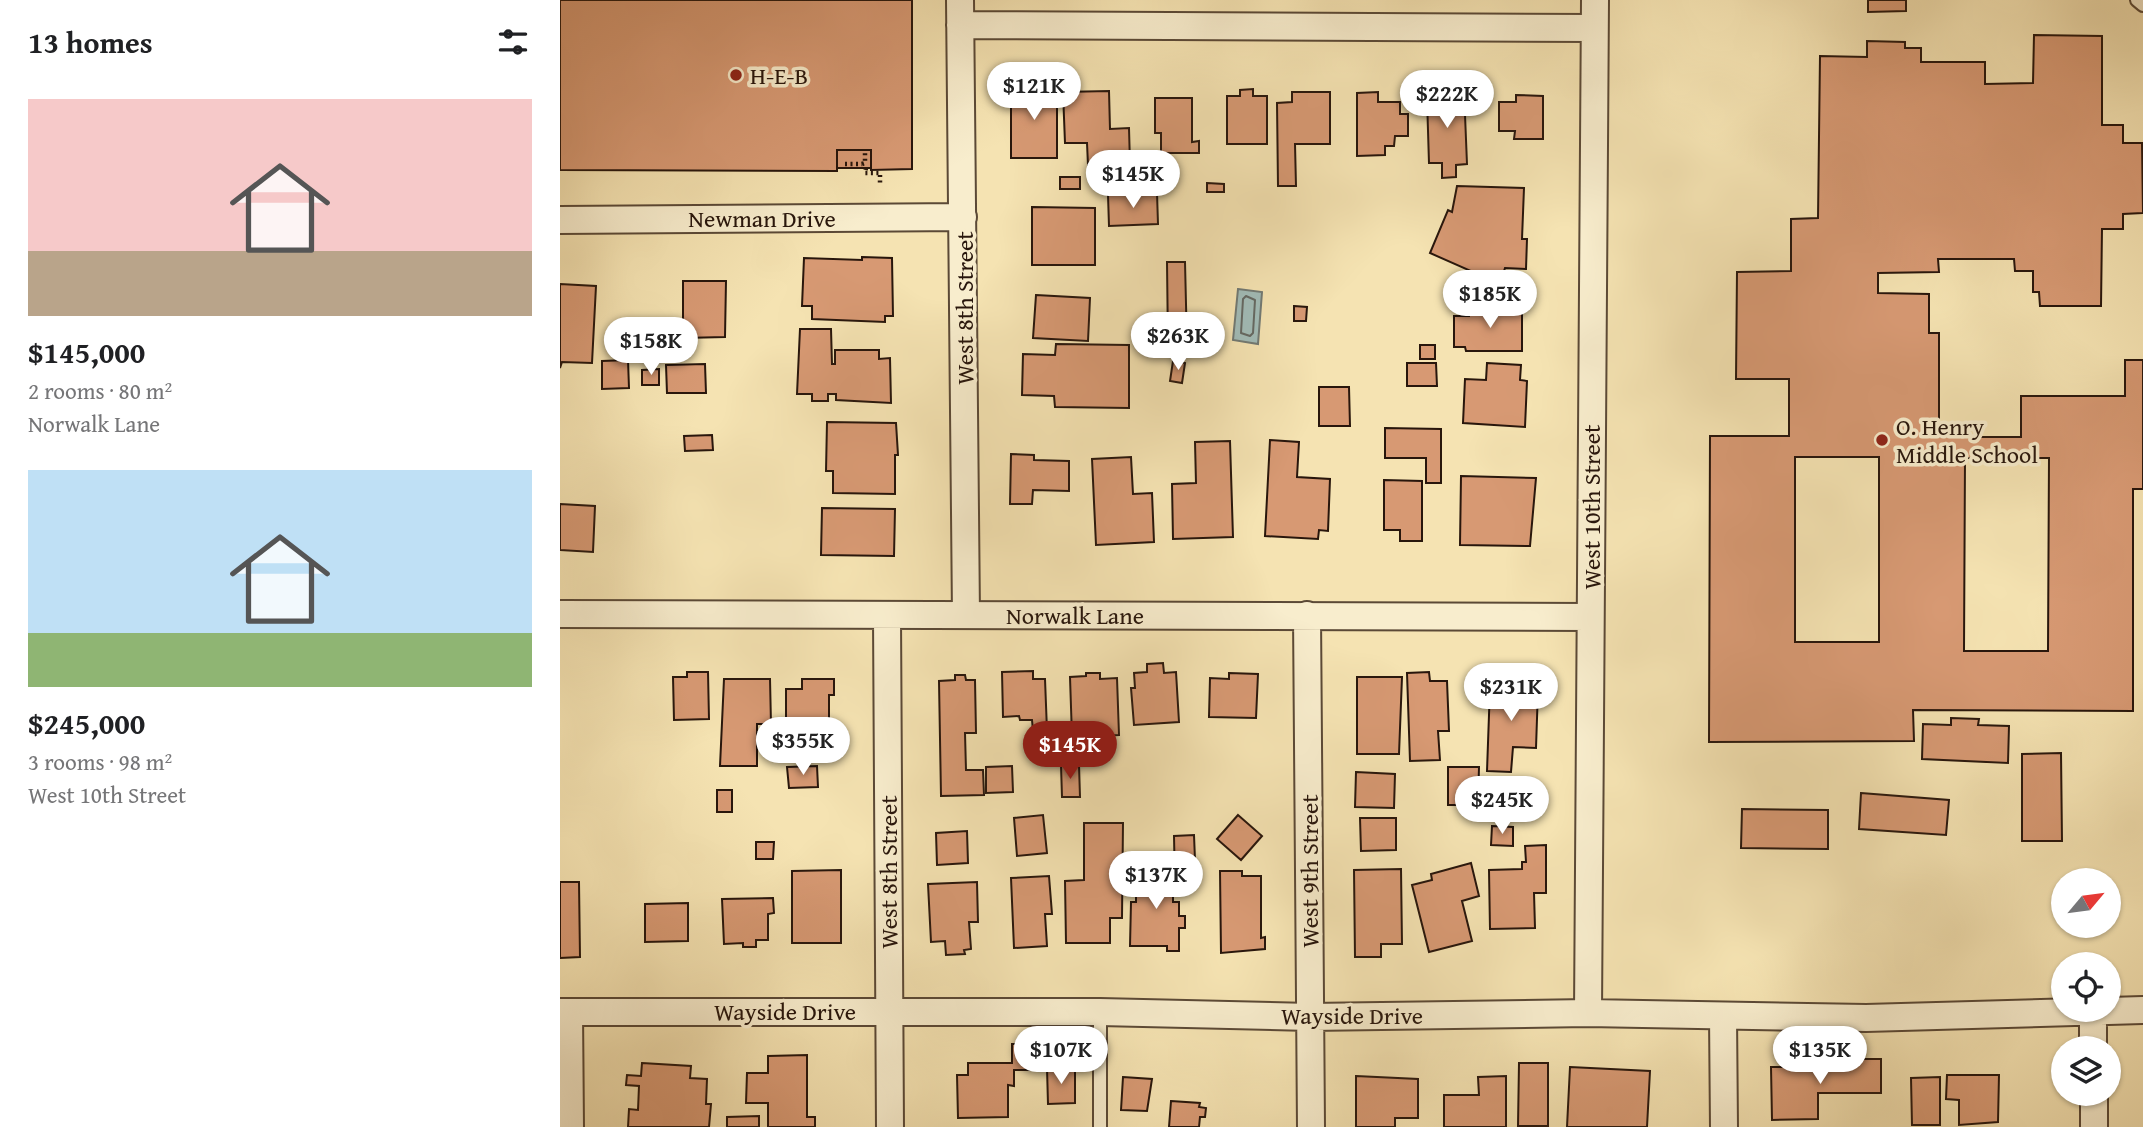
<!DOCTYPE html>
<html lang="en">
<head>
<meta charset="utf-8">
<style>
  :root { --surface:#fff; --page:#f6f6f6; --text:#202124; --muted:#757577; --accent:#8f2418 }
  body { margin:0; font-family:"Gentium Book Plus",serif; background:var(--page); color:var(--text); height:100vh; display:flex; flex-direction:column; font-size:26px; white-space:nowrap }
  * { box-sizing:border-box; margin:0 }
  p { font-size:23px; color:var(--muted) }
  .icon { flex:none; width:38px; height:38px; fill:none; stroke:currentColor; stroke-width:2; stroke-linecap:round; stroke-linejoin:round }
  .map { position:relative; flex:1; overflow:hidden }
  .panel { display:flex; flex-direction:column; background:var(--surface); width:560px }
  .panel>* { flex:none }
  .needle { width:46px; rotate:61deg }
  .tools { position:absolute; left:1491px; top:868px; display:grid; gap:14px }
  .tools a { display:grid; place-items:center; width:70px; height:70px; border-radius:50%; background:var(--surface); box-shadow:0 2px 5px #0004; font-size:35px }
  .price { position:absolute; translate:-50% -60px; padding:0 16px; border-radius:24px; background:#fff; color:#222; font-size:23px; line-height:46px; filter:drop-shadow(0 2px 4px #0008) }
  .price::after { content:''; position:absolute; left:50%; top:42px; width:21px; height:16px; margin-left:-10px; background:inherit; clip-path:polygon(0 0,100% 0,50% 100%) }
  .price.on { background:var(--accent); color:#fff }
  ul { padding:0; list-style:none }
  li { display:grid; align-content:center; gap:14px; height:371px; padding:0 28px }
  li span { display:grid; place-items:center; height:217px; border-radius:0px; color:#555 }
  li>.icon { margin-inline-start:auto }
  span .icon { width:126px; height:126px; fill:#fffc; stroke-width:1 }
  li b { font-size:30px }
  h2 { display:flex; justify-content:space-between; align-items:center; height:84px; padding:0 28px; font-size:30px }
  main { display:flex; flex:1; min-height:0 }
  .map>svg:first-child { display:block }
  .water { fill:#a1bbb7; stroke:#717973; stroke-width:2 }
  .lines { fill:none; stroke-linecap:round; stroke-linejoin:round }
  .shore { stroke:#646862; stroke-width:2 }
  .building { fill:#d79973; stroke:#28160c; stroke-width:2; fill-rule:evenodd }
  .service-casing { stroke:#5b4936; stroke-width:16 }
  .minor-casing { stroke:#5b4936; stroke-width:30 }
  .path { stroke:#28160c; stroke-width:4.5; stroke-dasharray:2 3.5; stroke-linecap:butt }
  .service { stroke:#f8edcd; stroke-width:12 }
  .minor { stroke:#f8edcd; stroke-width:26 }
  .path-bridge { stroke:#28160c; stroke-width:4.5; stroke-dasharray:2 3.5; stroke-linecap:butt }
  .poi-dot { fill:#8f2418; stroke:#f8edcd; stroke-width:2.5 }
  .labels { text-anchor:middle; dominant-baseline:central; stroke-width:7; stroke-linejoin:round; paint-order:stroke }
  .poi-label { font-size:24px; fill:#28160c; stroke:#f8edcd; text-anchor:start }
  .street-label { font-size:24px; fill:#28160c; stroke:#f8edcd }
</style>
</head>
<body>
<main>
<section class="panel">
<h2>13 homes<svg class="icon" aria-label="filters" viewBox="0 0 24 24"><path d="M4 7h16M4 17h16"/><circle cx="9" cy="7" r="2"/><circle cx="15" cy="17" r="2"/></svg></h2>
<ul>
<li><span style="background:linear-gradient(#f6c9c9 70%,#b9a48a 0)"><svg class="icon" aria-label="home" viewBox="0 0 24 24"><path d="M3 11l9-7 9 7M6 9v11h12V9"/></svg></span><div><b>$145,000</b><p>2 rooms · 80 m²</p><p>Norwalk Lane</p></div></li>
<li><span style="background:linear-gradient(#bfe0f5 75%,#8fb573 0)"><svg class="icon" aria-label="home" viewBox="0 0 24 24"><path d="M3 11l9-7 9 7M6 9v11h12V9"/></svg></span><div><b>$245,000</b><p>3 rooms · 98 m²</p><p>West 10th Street</p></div></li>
</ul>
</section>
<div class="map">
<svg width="1583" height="1127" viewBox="0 0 1583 1127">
  <rect width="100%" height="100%" fill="#f5e3b2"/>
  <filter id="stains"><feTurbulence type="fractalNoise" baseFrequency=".00286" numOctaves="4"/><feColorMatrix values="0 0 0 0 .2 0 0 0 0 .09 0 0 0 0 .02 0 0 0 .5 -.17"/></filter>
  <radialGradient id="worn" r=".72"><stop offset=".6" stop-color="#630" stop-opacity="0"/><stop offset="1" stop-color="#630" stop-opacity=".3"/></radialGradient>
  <!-- water -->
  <path class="water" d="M 678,289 L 702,292 L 698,344 L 673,340 Z"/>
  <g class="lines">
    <!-- shore -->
    <path class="shore" d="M 686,296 L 695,300 L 693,333 L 690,336 L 681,333 L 683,299 Z"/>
  </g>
  <!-- building -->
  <path class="building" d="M 0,0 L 352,0 L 352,169 L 311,170 L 311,150 L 277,150 L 277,171 L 0,170 Z
    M 1308,0 L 1346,0 L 1346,11 L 1308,12 Z
    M 1474,35 L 1542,36 L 1542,125 L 1563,125 L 1563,143 L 1582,143 L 1583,213 L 1563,214 L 1563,229 L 1542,229 L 1541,306 L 1480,306 L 1479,292 L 1473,292 L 1473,271 L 1455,271 L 1454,259 L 1378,259 L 1379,272 L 1318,273 L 1318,293 L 1369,294 L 1369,333 L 1379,333 L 1379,437 L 1461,437 L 1461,396 L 1565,396 L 1565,360 L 1583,360 L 1583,489 L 1573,489 L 1573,711 L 1353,710 L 1354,741 L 1149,742 L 1150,436 L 1229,436 L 1229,379 L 1176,379 L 1177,272 L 1231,271 L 1231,219 L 1258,218 L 1260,56 L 1307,57 L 1307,41 L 1345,42 L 1345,48 L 1361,48 L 1361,62 L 1425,62 L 1425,84 L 1473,83 ZM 1235,457 L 1319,457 L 1319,642 L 1235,642 ZM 1405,458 L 1489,458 L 1488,651 L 1404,651 Z
    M 451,86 L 497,86 L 497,158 L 451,158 Z
    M 693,89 L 693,96 L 707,96 L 707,144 L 667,144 L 667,96 L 680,96 L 680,90 Z
    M 904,90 L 907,164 L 896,165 L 896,177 L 882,178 L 882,163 L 869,163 L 867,98 L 872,97 L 871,91 Z
    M 549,91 L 550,129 L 569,128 L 570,164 L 528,165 L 527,143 L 505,143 L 503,92 Z
    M 732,92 L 770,92 L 770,144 L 735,144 L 736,186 L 718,186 L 717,103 L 732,102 Z
    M 818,92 L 818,102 L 840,102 L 840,114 L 848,114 L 848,136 L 835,136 L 834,146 L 825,146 L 825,155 L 797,156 L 797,93 Z
    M 956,95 L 983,96 L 983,139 L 954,139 L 955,131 L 939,131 L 939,102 L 956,102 Z
    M 595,98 L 632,98 L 632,142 L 639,141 L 639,153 L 601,153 L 601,133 L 595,133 Z
    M 277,150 L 311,150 L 311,168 L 277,168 Z
    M 591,159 L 594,187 L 575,188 L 572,161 Z
    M 500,177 L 520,177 L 520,189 L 500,189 Z
    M 647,183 L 664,184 L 664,192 L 647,192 Z
    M 897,186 L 964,188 L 962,239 L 967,239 L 966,269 L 945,268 L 940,284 L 870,253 L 888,210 L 892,212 Z
    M 597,193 L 598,224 L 549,226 L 548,195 Z
    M 472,207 L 535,208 L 535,265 L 472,265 Z
    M 302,257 L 332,258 L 333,316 L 325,316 L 325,322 L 252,319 L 252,306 L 242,306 L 244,258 L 302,260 Z
    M 607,262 L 625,262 L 627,346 L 608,346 Z
    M 123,281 L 166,281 L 165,337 L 123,338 Z
    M 0,284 L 36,286 L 32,363 L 2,362 L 0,368 Z
    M 476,295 L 530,298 L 528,341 L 473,338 Z
    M 734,306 L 747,307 L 746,321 L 734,321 Z
    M 910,308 L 962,308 L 962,351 L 906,351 L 905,347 L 894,347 L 894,316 L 909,316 Z
    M 240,329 L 271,329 L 272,364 L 275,364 L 275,350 L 319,350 L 319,359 L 330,358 L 331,403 L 276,400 L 276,394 L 268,394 L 268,401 L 252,401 L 252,394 L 237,394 Z
    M 496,344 L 569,345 L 569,408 L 495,407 L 494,396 L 462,395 L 463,354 L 495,355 Z
    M 860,345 L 875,345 L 875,359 L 860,359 Z
    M 68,360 L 69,388 L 42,389 L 42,361 Z
    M 613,361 L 625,363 L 622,383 L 610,381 Z
    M 847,363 L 876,363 L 877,386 L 847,386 Z
    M 927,363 L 961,365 L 960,380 L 967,381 L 965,427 L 903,423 L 905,379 L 926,380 Z
    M 145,364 L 146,393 L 107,393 L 106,365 Z
    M 99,369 L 99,385 L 82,385 L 82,370 Z
    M 759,387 L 789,387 L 790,426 L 759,426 Z
    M 267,422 L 336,423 L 338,455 L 335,455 L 335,494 L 273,493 L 273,471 L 266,471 Z
    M 825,428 L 881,429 L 881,483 L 866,483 L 866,458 L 825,458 Z
    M 152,435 L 153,450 L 125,451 L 124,436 Z
    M 710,440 L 739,442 L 737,477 L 770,479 L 768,531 L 759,530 L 758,539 L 705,536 Z
    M 670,441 L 673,537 L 613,539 L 612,484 L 636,483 L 635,442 Z
    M 451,454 L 474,455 L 474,460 L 509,461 L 509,491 L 473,490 L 472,504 L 450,504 Z
    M 571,457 L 573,494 L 592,493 L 594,542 L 536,545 L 532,459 Z
    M 901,476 L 976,478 L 970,546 L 900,545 Z
    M 824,480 L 862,481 L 862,541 L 840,541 L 840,530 L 824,530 Z
    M 0,504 L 35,506 L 33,552 L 0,550 Z
    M 262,508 L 335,509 L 334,556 L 261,555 Z
    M 603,663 L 604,673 L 616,672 L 619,722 L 574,725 L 571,688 L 575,688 L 574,673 L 587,672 L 587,664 Z
    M 473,671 L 473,679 L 485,679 L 487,731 L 473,731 L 472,720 L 460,720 L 459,716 L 443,717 L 442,672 Z
    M 127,672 L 148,672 L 149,719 L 114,720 L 113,677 L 127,677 Z
    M 869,672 L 870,681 L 887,681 L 889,731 L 878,731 L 880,760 L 850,761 L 847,673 Z
    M 526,673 L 540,673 L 540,679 L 557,678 L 559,735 L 512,737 L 510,677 L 526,676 Z
    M 669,673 L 698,674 L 696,718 L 649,717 L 650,678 L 669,679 Z
    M 395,675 L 405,675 L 406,680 L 415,680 L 416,733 L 405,733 L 406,770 L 423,770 L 424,795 L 381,796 L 379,681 L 395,680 Z
    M 797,677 L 842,677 L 839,754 L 797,754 Z
    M 164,679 L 210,679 L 211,724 L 197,724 L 197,766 L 160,766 Z
    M 242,679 L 274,679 L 274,695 L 269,695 L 269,739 L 226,740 L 226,689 L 242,689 Z
    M 940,679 L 961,680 L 960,688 L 978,689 L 976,748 L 953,747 L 951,772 L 927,771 L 930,687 L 940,688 Z
    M 1391,718 L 1419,719 L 1418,725 L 1449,726 L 1448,763 L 1362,759 L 1363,724 L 1391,725 Z
    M 1501,753 L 1502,841 L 1462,841 L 1462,754 Z
    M 501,765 L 519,765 L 520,797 L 502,797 Z
    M 257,766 L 258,787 L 229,788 L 227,767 Z
    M 452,766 L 453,792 L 426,793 L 426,767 Z
    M 888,767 L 919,767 L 918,805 L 888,805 Z
    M 796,772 L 835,774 L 834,808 L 795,807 Z
    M 925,778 L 958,778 L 958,810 L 925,810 Z
    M 157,790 L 172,790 L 172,812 L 157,812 Z
    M 1301,793 L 1389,800 L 1386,835 L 1299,829 Z
    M 1182,809 L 1268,810 L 1268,849 L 1181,848 Z
    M 483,815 L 487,853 L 457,856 L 454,818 Z
    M 678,815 L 702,836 L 681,860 L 657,839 Z
    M 800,818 L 836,818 L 836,850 L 801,851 Z
    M 524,823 L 563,823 L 562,918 L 550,918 L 550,943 L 506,943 L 505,881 L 524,880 Z
    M 932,826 L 953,827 L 953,846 L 931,845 Z
    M 407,831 L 408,863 L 377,865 L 376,833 Z
    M 634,835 L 636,885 L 615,886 L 614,836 Z
    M 196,842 L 214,842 L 213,859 L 196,859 Z
    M 986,845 L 986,893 L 974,893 L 975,928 L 930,929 L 929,870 L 962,869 L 962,862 L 966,862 L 965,846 Z
    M 582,863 L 608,863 L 608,890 L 613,889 L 613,902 L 619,902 L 619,916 L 625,916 L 625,928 L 619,928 L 619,951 L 607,951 L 607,946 L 570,946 L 571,902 L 576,902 L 576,889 L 582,889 Z
    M 911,863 L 919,896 L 902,901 L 912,941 L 869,952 L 852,885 L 872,880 L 871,874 Z
    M 841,869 L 842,944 L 821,944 L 821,957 L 795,957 L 794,870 Z
    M 281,870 L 281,943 L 232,943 L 232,871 Z
    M 660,871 L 682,871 L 682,876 L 701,876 L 701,938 L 705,937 L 705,949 L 661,953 Z
    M 489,876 L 492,914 L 485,914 L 487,946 L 454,948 L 451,878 Z
    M 0,882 L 19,882 L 20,957 L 0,958 Z
    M 417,882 L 418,922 L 409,922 L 411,949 L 404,950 L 405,954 L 386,955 L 385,941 L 371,942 L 368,884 Z
    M 213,898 L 214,913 L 208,914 L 208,940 L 196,940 L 196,947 L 183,947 L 183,943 L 164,944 L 162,899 Z
    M 128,903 L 128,941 L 85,942 L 85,904 Z
    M 452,1044 L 477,1044 L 477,1070 L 454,1070 L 454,1086 L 448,1085 L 448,1117 L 398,1118 L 397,1075 L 408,1075 L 408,1063 L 452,1063 Z
    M 247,1055 L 247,1117 L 255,1117 L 255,1127 L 208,1127 L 208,1103 L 186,1103 L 187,1073 L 208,1073 L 208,1056 Z
    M 1282,1059 L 1321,1059 L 1321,1093 L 1258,1093 L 1258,1119 L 1212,1120 L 1211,1067 L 1282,1067 Z
    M 82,1063 L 131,1066 L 130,1078 L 147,1079 L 146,1104 L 151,1104 L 149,1127 L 68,1127 L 69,1109 L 78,1110 L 79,1086 L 66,1085 L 67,1075 L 81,1076 Z
    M 959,1063 L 988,1063 L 988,1126 L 958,1126 Z
    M 1010,1067 L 1090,1071 L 1087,1127 L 1007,1127 Z
    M 487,1068 L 515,1068 L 515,1103 L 488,1104 Z
    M 1387,1075 L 1439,1075 L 1438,1122 L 1399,1125 L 1399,1100 L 1386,1099 Z
    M 796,1076 L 858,1079 L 858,1118 L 835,1118 L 835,1127 L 796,1127 Z
    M 946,1076 L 946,1127 L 884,1127 L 884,1095 L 919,1095 L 918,1077 Z
    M 563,1077 L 592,1079 L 587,1111 L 561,1110 Z
    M 1380,1077 L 1380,1125 L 1352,1125 L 1351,1078 Z
    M 611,1101 L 640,1103 L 639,1107 L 646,1108 L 645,1117 L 640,1117 L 639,1127 L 609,1127 Z
    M 199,1116 L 199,1127 L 167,1127 L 167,1117 Z"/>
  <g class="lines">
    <!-- service casing -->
    <g class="service-casing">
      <path id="service" d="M 1577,0 L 1583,5
        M 540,1012 L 540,1127"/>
    </g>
    <!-- minor casing -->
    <g class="minor-casing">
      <path id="minor" d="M 400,0 L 406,615
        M 400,25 L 1034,28
        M 0,220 L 403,217
        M 0,614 L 1030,617
        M 747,615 L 751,1127
        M 327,617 L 330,1127
        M 0,1012 L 540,1012 L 750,1017 L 1028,1013 L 1306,1018 L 1583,1010
        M 9,1012 L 10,1127
        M 1028,1013 L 1035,0
        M 1533,1013 L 1533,1048
        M 1163,1016 L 1164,1127
        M 1534,1094 L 1534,1127"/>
    </g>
    <!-- path -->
    <path class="path" d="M 285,164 L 302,164
      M 306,168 L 305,173 L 320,173 L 320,184"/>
    <!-- service -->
    <use href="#service" class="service"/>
    <!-- minor -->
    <use href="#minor" class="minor"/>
    <!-- path-bridge -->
    <path class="path-bridge" d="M 302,164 L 305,163 L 305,150"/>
  </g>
  <!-- markers -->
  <g class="poi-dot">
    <circle cx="176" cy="75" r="7"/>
    <circle cx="1322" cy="440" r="7"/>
  </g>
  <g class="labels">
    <!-- poi labels -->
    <g class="poi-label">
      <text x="190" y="75">H-E-B</text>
      <text x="1336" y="426">O. Henry<tspan x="1336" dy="28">Middle School</tspan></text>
    </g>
    <!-- street labels -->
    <g class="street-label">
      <text x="202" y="218">Newman Drive</text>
      <text transform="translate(404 308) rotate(-90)">West 8th Street</text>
      <text transform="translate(1031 507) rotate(-90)">West 10th Street</text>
      <text x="515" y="615">Norwalk Lane</text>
      <text transform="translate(749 871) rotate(-90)">West 9th Street</text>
      <text transform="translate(328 872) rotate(-90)">West 8th Street</text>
      <text x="225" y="1011">Wayside Drive</text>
      <text x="792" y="1015">Wayside Drive</text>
    </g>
  </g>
  <rect width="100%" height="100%" filter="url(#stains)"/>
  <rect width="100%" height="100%" fill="url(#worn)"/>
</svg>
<div class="tools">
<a><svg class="needle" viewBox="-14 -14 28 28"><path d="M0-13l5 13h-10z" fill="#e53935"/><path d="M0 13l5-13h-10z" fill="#757577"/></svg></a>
<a><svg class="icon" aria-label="locate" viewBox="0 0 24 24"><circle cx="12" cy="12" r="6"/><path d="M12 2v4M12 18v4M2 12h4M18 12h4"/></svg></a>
<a><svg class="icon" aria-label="layers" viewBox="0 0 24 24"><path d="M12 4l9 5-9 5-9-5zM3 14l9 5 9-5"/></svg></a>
</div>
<b class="price" style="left:474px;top:122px">$121K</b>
<b class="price" style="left:887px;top:130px">$222K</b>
<b class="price" style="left:573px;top:210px">$145K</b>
<b class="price" style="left:930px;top:330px">$185K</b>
<b class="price" style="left:618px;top:372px">$263K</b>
<b class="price" style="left:91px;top:377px">$158K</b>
<b class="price" style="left:951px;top:723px">$231K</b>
<b class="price" style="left:243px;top:777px">$355K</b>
<b class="price on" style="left:510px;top:781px">$145K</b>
<b class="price" style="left:942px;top:836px">$245K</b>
<b class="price" style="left:596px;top:911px">$137K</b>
<b class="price" style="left:501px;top:1086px">$107K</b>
<b class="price" style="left:1260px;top:1086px">$135K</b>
</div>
</main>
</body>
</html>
